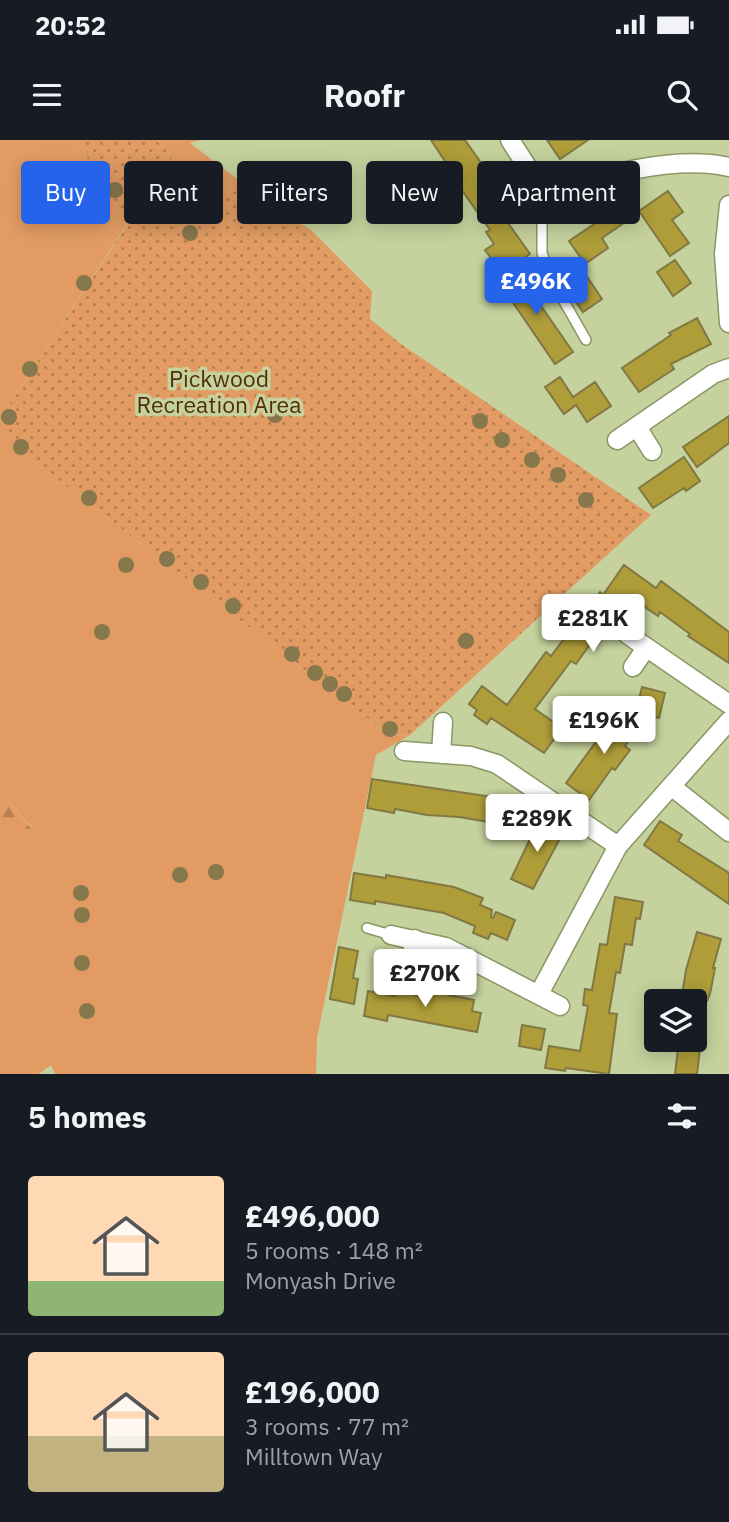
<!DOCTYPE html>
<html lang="en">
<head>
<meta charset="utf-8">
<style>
  :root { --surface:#171b24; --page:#242831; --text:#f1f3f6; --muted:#9ea1a6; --line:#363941; --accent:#2563eb }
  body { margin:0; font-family:"IBM Plex Sans",sans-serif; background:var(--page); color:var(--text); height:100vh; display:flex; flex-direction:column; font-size:26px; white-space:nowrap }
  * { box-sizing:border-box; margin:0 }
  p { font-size:23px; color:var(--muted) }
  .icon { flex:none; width:38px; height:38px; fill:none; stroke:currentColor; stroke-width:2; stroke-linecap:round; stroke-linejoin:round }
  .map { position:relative; height:934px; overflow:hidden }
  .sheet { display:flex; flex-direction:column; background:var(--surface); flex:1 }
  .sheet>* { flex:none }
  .top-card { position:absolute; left:21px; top:21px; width:688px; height:63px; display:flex; gap:14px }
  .buttons { position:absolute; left:644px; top:849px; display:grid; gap:14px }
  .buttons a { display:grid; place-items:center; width:63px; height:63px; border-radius:7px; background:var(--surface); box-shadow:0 4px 18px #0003; font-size:35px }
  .price { position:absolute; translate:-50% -60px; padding:0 16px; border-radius:7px; background:#fff; color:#222; font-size:23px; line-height:46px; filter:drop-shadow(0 2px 4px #0008) }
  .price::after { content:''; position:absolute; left:50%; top:42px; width:21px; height:16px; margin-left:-10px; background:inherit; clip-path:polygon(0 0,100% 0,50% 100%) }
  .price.active { background:var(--accent); color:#fff }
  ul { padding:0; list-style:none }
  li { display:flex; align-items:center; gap:21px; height:175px; padding:0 28px }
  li+li { border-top:2px solid var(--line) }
  li span { display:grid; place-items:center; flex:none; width:196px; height:140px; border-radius:7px; color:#555 }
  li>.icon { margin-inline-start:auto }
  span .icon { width:84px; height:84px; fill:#fffc; stroke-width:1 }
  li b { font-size:30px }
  h2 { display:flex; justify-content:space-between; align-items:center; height:84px; padding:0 28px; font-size:30px }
  .tag { padding:0 24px; border-radius:7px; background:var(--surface); box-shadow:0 4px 18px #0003; font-size:24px; line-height:63px }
  .tag.active { background:var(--accent); color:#fff }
  .status { display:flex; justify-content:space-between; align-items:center; height:49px; padding:0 35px; background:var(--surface); direction:ltr }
  .status svg { height:19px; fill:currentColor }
  header { display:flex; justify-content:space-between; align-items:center; height:91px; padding:0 28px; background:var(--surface); font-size:32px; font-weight:800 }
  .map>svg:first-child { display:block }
  .grass { fill:#e29c63 }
  .forest { fill:url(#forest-firs) }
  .park { fill:url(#park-dots) }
  .building { fill:#ae9d39; stroke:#817844; stroke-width:2 }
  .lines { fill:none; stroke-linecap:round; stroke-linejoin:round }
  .lane-casing { stroke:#8a9664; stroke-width:12 }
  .street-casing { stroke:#8a9664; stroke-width:21 }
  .lane { stroke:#fff; stroke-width:9 }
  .street { stroke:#fff; stroke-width:18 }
  .tree { fill:#86774c }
  .labels { text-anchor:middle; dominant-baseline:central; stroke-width:7; stroke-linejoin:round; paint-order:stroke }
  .park-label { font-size:23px; fill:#522d09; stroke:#c5d29d }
</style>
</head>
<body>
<div class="status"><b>20:52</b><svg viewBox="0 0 49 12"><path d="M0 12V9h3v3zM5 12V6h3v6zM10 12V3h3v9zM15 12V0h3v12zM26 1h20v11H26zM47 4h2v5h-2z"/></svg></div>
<header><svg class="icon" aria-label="menu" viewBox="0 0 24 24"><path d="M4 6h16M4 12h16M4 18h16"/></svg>Roofr<svg class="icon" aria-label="search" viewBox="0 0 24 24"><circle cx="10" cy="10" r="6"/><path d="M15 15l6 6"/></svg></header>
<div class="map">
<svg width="729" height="934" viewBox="0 0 729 934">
  <defs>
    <pattern id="forest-firs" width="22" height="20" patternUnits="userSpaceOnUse" patternTransform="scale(1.75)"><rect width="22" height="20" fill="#e29c63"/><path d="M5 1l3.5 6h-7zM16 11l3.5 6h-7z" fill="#b77f50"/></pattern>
    <pattern id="park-dots" width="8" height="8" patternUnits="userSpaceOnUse" patternTransform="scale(1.75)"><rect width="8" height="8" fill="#e29c63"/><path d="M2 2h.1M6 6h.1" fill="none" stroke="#b77f50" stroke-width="1.8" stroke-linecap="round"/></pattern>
  </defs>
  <rect width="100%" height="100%" fill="#c5d29d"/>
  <!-- grass -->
  <path class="grass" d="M 0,0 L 77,0 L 127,84 L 7,268 L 10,303 L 384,591 L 397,596 L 410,595 L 376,615 L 317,897 L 316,934 L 55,934 L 51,925 L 39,934 L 0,934 L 0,688 L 32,688 L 0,653 Z
    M 158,0 L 201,0 L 190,3 L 278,70 L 178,26 Z"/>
  <!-- forest -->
  <path class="forest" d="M 0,653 L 2,655 L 32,689 L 0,688 Z"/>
  <!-- park -->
  <path class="park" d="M 77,0 L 158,0 L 178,26 L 278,70 L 311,90 L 372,151 L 370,179 L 401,204 L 651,375 L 410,595 L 397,596 L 384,591 L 10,303 L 5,293 L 7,268 L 127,85 Z"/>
  <!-- building -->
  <path class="building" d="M 431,0 L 465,0 L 498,47 L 488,55 L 530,114 L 502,133 L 485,110 L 494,104 L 486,92 L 490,90 L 454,39 L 456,38 Z
    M 547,0 L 588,0 L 560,19 Z
    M 668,51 L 683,72 L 672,80 L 689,103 L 670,116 L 639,71 Z
    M 618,60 L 631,78 L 602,98 L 608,108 L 585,124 L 569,101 L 600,80 L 597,75 Z
    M 675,120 L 691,143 L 673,156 L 657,132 Z
    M 516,130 L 573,212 L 555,224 L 499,142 Z
    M 586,135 L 602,159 L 583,172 L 567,149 Z
    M 697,178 L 711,204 L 671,224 L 674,229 L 639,252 L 622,228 L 671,195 L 669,193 Z
    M 560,237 L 573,257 L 595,242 L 611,266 L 587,282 L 576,265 L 564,274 L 545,247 Z
    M 729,276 L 729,303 L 697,327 L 683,307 Z
    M 684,317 L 700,341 L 686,351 L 684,348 L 653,368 L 639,348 Z
    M 624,425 L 656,448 L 661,441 L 729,492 L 729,523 L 688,496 L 690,494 L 660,472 L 658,476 L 630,457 L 627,462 L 620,457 L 599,487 L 607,492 L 596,507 L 591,503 L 576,524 L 571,521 L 535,569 L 562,588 L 544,613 L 491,578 L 487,584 L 474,575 L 477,570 L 469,564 L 482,546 L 507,565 L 546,512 L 551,516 L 566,496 L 568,497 L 600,452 L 603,455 Z
    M 642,547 L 665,553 L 659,578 L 636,572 Z
    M 619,570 L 640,585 L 625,606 L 630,610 L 615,630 L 612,628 L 589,660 L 566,643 Z
    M 372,639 L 493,657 L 492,667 L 510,669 L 507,685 L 459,677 L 427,675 L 395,669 L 394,673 L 367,668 Z
    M 539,680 L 564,691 L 533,749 L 511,739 Z
    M 660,681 L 682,695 L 678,701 L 729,733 L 729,764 L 644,705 Z
    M 354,733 L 386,738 L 386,735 L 454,747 L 483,758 L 480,765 L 492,770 L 491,777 L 493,778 L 496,772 L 515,780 L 507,800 L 491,793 L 488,799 L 473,793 L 475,786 L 444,773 L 375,761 L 375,764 L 350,760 Z
    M 615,757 L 643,762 L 640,779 L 636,778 L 632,805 L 625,804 L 620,833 L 616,832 L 609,873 L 617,874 L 609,934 L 566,928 L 565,931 L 545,928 L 549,906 L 580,911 L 588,866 L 583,865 L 585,849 L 592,850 L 600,804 L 607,805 Z
    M 697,792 L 721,799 L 713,828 L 715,828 L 710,854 L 707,861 L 681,861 L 686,830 Z
    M 339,807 L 358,811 L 353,838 L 358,839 L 354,864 L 330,859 Z
    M 368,851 L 395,856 L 396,851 L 428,857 L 429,851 L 474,860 L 472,871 L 481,873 L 477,892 L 388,875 L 387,881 L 364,876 Z
    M 522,885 L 545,889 L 541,910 L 519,906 Z
    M 679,900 L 701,900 L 697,934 L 675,934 Z"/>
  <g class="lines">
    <!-- lane casing -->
    <g class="lane-casing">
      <path id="lane" d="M 542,76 L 542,113 L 553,142 L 586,200
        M 367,788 L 391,795"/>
    </g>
    <!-- street casing -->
    <g class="street-casing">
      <path id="street" d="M 510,0 L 535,39 L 549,54 L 542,76
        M 549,54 C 599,35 676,15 729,27
        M 729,65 L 724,114 L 729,183
        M 637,287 L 652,311
        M 617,300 L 713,234 L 729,228
        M 627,494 L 729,564
        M 633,527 L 646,508
        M 404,611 L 471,616 L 497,624 L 618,706
        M 441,614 L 443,582
        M 671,646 L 729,692
        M 391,795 L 446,807 L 560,866
        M 409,826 L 415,799
        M 539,854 L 618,706 L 729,581"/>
    </g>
    <!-- lane -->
    <use href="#lane" class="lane"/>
    <!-- street -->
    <use href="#street" class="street"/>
  </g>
  <!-- trees -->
  <g class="tree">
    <circle cx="115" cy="50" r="8"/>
    <circle cx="190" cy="93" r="8"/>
    <circle cx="84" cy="143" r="8"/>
    <circle cx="30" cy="229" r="8"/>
    <circle cx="275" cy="275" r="8"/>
    <circle cx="9" cy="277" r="8"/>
    <circle cx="480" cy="281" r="8"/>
    <circle cx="502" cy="300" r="8"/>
    <circle cx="21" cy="307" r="8"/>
    <circle cx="532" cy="320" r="8"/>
    <circle cx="558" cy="335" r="8"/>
    <circle cx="89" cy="358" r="8"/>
    <circle cx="586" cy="360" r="8"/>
    <circle cx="167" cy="419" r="8"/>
    <circle cx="126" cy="425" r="8"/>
    <circle cx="201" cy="442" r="8"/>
    <circle cx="233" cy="466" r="8"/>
    <circle cx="102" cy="492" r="8"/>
    <circle cx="466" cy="501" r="8"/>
    <circle cx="292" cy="514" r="8"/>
    <circle cx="315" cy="533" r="8"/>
    <circle cx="330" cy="544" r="8"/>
    <circle cx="344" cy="554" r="8"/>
    <circle cx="390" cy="589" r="8"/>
    <circle cx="216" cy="732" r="8"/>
    <circle cx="180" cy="735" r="8"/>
    <circle cx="81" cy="753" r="8"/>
    <circle cx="82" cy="775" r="8"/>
    <circle cx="82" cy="823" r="8"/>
    <circle cx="87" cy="871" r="8"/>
  </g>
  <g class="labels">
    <!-- park labels -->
    <g class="park-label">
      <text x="219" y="238">Pickwood<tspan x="219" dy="26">Recreation Area</tspan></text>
    </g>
  </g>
</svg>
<div class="buttons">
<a><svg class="icon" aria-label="layers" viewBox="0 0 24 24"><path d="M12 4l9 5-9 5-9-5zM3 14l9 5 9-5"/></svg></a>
</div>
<b class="price active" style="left:536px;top:177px">£496K</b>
<b class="price" style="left:593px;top:514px">£281K</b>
<b class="price" style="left:604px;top:616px">£196K</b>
<b class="price" style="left:537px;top:714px">£289K</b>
<b class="price" style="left:425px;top:869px">£270K</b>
<div class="top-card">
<a class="tag active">Buy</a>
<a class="tag">Rent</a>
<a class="tag">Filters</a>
<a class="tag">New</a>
<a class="tag">Apartment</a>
</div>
</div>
<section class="sheet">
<h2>5 homes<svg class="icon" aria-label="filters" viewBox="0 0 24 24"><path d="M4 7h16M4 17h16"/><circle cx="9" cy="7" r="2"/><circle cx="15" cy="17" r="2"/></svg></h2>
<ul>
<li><span style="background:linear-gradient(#ffd9b3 75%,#8fb573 0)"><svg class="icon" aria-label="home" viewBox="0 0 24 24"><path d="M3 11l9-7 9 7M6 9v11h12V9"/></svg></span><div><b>£496,000</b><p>5 rooms · 148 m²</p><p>Monyash Drive</p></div></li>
<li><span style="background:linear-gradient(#ffd9b3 60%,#c2b280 0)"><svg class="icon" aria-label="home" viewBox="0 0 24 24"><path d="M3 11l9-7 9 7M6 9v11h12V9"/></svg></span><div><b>£196,000</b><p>3 rooms · 77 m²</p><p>Milltown Way</p></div></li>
</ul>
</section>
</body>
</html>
